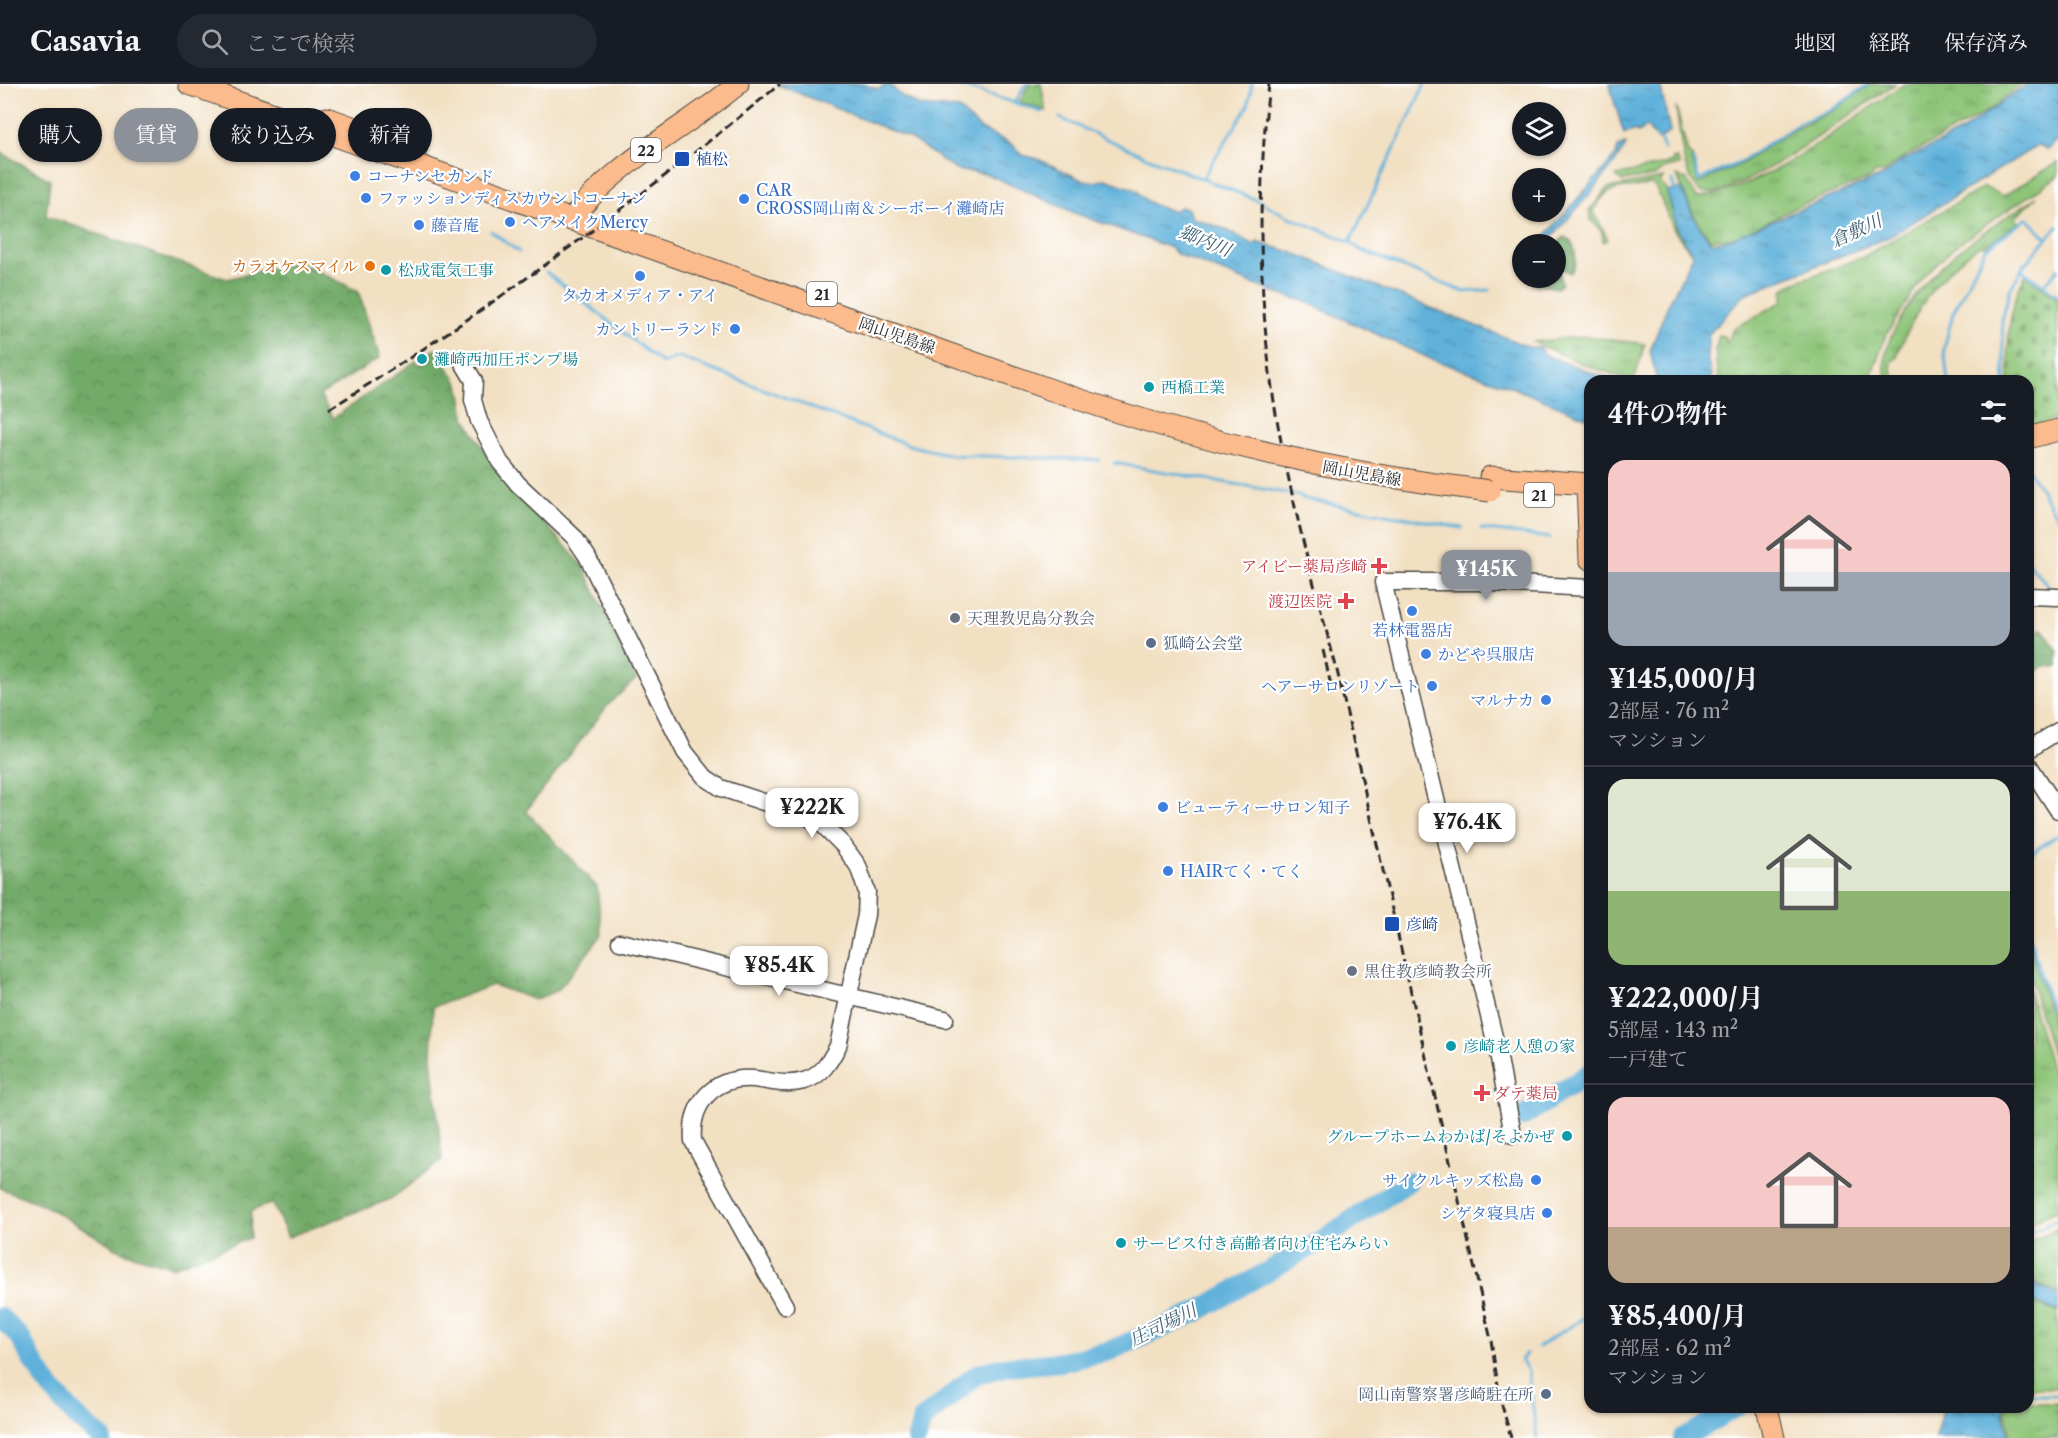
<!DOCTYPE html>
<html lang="ja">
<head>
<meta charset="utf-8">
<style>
  :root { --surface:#171b24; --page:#242831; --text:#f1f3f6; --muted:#9ea1a6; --line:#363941; --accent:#8c9099 }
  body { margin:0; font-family:"Libre Caslon Text","Noto Serif JP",serif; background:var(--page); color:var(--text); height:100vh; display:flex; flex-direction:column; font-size:22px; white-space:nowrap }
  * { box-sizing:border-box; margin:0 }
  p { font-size:20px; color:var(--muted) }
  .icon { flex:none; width:33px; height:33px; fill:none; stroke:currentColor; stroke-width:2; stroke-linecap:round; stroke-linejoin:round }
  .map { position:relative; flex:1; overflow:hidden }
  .panel { position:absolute; left:1584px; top:291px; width:450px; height:1038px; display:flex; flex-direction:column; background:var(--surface); border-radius:18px; box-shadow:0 2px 4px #0004 }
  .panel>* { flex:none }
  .guide { position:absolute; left:18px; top:24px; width:570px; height:54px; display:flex; gap:12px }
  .controls { position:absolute; left:1512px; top:18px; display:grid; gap:12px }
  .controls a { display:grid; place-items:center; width:54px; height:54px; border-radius:50%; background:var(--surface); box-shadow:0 2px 4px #0004; font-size:30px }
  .price { position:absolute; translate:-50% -51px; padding:0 14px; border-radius:12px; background:#fff; color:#222; font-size:20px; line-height:39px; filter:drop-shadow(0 2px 3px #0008) }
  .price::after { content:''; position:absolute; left:50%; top:36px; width:18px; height:14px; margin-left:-9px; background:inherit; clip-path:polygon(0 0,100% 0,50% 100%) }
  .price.active { background:var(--accent); color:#fff }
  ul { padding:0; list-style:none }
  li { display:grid; align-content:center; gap:12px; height:318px; padding:0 24px }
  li+li { border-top:2px solid var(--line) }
  li span { display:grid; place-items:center; height:186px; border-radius:18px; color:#555 }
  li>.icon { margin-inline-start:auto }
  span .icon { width:108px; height:108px; fill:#fffc; stroke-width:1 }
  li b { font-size:26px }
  h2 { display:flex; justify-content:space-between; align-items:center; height:72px; padding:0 24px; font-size:26px }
  .pill { padding:0 21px; border-radius:27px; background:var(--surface); box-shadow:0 2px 4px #0004; font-size:21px; line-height:54px }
  .pill.active { background:var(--accent); color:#fff }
  header { display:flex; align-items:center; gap:36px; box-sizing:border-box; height:84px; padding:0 30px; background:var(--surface); border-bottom:2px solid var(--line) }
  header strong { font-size:28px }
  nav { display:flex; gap:33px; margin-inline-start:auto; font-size:21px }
  .search { width:420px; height:54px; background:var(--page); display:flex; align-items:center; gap:15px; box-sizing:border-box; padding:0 21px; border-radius:33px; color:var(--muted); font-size:22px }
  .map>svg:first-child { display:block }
  .grass { fill:url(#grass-tufts); stroke:#5c7851; stroke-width:1.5 }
  .forest { fill:url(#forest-crowns); stroke:#4e6a4a; stroke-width:1.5 }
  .cemetery { fill:url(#cemetery-stones); stroke:#5c7851; stroke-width:1.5 }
  .water { fill:url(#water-ripples); stroke:#456e82; stroke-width:1.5 }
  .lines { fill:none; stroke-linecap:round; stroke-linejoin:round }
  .stream { stroke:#5fb1da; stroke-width:3 }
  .river { stroke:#5fb1da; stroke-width:20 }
  .tertiary-casing { stroke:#494642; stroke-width:19 }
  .primary-casing { stroke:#494642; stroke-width:23 }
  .tertiary { stroke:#fff; stroke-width:16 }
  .primary { stroke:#fbbb8c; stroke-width:21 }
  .rail { stroke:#2b2b2b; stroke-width:3; stroke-dasharray:9 4.5; stroke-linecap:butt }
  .primary-bridge-casing { stroke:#494642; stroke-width:23; stroke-linecap:butt }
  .primary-bridge { stroke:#fbbb8c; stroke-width:21 }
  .transit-dot { fill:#1a4fb4; stroke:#fff; stroke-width:2 }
  .shop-dot { fill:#3f7fe0; stroke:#fff; stroke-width:2 }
  .food-dot { fill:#e8710a; stroke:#fff; stroke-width:2 }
  .culture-dot { fill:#0f9aa8; stroke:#fff; stroke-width:2 }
  .health-dot { fill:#e0444e; stroke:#fff; stroke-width:2 }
  .worship-dot { fill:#6b7280; stroke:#fff; stroke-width:2 }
  .service-dot { fill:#5c6f8a; stroke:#fff; stroke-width:2 }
  .labels { text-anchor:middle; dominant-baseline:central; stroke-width:4.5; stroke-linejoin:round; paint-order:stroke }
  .shield { fill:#fff; stroke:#6b6b6b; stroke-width:1.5 }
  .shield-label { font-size:15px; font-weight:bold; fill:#2b2b2b }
  .transit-label { font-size:16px; fill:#164399; stroke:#fff; text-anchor:start }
  .shop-label { font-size:16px; fill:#366cbe; stroke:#fff; text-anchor:start }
  .food-label { font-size:16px; fill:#c56008; stroke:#fff; text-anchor:end }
  .culture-label { font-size:16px; fill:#0d838f; stroke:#fff; text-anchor:start }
  .street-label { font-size:16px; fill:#2b2b2b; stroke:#fff }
  .health-label { font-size:16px; fill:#be3a42; stroke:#fff; text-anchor:end }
  .worship-label { font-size:16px; fill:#5b616d; stroke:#fff; text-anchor:start }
  .service-label { font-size:16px; fill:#4e5e75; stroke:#fff; text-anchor:start }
  .water-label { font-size:18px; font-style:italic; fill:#406171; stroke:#fff }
</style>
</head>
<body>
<header>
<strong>Casavia</strong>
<div class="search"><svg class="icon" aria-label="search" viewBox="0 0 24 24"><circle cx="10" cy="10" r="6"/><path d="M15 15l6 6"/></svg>ここで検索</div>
<nav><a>地図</a><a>経路</a><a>保存済み</a></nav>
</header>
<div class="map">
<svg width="2058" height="1354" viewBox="0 0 2058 1354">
  <defs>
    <pattern id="grass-tufts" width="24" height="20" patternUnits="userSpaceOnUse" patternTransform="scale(1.5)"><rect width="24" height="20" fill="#8dc477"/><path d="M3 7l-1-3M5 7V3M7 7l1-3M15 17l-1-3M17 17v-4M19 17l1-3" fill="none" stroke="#739f62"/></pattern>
    <pattern id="forest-crowns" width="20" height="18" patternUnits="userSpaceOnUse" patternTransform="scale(1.5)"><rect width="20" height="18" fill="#72aa68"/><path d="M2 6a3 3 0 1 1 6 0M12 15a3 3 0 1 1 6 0" fill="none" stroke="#5e8b56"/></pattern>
    <pattern id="cemetery-stones" width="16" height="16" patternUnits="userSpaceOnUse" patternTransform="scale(1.5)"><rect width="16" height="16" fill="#8dc477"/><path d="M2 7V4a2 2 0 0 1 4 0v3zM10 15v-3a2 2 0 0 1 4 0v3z" fill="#739f62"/></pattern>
    <pattern id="water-ripples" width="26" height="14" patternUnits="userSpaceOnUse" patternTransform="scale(1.5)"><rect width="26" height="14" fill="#5fb1da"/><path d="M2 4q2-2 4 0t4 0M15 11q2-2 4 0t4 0" fill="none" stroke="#4f90b1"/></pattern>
  </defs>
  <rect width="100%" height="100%" fill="#fff"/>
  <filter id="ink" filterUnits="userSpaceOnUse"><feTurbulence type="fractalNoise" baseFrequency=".0167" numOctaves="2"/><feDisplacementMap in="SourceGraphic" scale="12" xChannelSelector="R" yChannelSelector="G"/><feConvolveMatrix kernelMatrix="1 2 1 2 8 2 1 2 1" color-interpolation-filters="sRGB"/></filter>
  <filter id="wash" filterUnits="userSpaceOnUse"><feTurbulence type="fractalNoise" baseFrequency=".008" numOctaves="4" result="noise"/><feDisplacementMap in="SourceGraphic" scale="24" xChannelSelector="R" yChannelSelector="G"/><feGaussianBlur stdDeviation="1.35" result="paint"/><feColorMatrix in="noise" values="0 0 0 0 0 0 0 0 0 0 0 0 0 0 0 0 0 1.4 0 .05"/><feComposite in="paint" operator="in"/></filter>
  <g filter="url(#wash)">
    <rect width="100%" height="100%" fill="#f2e0c3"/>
    <!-- grass -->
    <path class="grass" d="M 1029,0 L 1041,0 L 1046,27 L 1020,18 Z
      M 1871,0 L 1895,0 C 1860,22 1736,119 1700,108 C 1680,87 1681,50 1676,23 L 1688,69 L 1693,74 L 1691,76 L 1699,99 L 1743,79 L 1787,49 L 1834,26 Z
      M 1904,0 L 2022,0 L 1988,27 L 1896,78 L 1884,89 L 1876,89 L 1869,95 C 1843,105 1816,114 1791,126 C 1767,137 1738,158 1710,155 L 1694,132 L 1677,92 L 1686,95 L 1697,114 C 1772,102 1841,42 1904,0 Z
      M 1676,74 L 1680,81 L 1666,84 L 1654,92 L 1622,97 L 1616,92 L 1673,78 L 1672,75 Z
      M 2058,78 L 2058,92 L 1958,160 L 1922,194 L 1886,251 L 1869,297 L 1718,297 L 1715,265 L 1719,251 L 1724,252 L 1727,260 L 1733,245 L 1783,217 L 1783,206 L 1793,199 L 1863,173 L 1984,103 L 2003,112 Z
      M 1664,94 L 1659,99 L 1666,104 L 1676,144 L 1691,169 L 1674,146 L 1656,104 L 1651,100 C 1625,108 1606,97 1594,128 L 1608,155 L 1603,158 L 1602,148 L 1591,136 L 1589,127 L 1608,104 Z
      M 2037,113 L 2015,133 L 2018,139 L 1985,162 L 1980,161 C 1935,193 1916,224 1896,274 L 1891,278 L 1894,297 L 1887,297 C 1880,274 1889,255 1900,236 C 1931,179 1984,147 2037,113 Z
      M 1586,252 L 1645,260 L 1634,297 L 1585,281 L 1533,258 Z
      M 2028,855 L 2058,959 L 2058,990 L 2028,889 Z
      M 2028,905 L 2058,1008 L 2058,1126 L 2028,1140 Z
      M 2058,1144 L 2058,1209 L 2028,1196 L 2028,1158 Z
      M 2028,1218 L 2058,1228 L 2058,1304 L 2028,1304 Z
      M 2028,1319 L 2058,1319 L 2058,1354 L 2010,1354 L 2005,1323 L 2028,1323 Z"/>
    <!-- forest -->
    <path class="forest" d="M 0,68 L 50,96 L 46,132 L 227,195 L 298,177 L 358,207 L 380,274 L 320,311 L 333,334 L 416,277 L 419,281 L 428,276 L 426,271 L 435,265 L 459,300 L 466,336 L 496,385 L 583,482 L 636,595 L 609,620 L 526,727 L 597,803 L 602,851 L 558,906 L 535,916 L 493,901 L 433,923 L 431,973 L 442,1076 L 391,1115 L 288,1153 L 272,1119 L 251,1127 L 250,1154 L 173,1183 L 123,1168 L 44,1121 L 0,1104 Z
      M 1564,153 L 1571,156 C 1576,167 1579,179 1570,189 L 1557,181 L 1562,200 L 1557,204 L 1534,200 L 1529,194 L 1556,194 L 1556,161 Z
      M 2042,544 L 2058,568 L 2058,583 L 2044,582 L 2028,593 L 2028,553 Z"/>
    <!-- cemetery -->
    <path class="cemetery" d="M 2025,191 L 2058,215 L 2058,335 L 2028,342 L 2028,297 L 2009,297 C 2007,259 2007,226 2025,191 Z"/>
    <!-- water -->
    <path class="water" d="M 776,0 L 863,0 L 878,5 L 889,0 L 901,12 L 920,22 L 959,25 L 981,45 L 1012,60 L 1022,71 L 1038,75 L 1082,96 L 1095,98 L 1105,95 L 1137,106 C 1145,120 1157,122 1173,127 L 1180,123 L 1187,124 L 1192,134 L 1225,145 L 1254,161 L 1257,158 L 1291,168 L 1529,263 L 1541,264 L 1545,271 L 1615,297 L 1590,297 L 1590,335 L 1504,300 L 1431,275 L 1304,217 L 1278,210 L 1177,170 L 1171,164 L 1077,130 L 987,90 L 956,86 L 911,55 Z
      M 1609,0 L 1657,0 L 1661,4 L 1670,48 L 1658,56 L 1647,43 L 1642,44 L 1642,47 L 1637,49 L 1636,46 L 1624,50 Z
      M 2028,0 L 2058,0 L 2058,56 L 2048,66 L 2038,61 L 1889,153 L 1745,210 L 1709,250 L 1707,273 L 1712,297 L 1657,297 L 1650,267 L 1667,223 L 1693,171 L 1678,146 L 1667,108 L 1682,104 C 1689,125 1696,141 1711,158 L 1721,158 L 1885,91 L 1898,79 L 1960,48 Z
      M 1626,60 C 1620,78 1563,141 1545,160 L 1538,160 L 1616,71 L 1618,63 Z
      M 2028,1198 L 2058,1211 L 2058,1227 L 2028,1216 Z
      M 1943,1323 L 2003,1323 L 2008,1354 L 1935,1354 Z"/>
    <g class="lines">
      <!-- stream -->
      <path class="stream" d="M 956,0 L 1015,19 L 1026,0
        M 1015,19 L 1042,28
        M 1060,34 L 1149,74 L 1257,116 L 1287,132 L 1350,158 L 1361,166 L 1464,208 L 1490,206
        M 1659,52 L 1664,65
        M 1693,76 L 1699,96 L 1739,79 L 1800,39 L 1831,26 L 1869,0
        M 1202,95 L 1248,22 L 1252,0
        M 1672,97 L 1676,110
        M 491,147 L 519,168
        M 1350,158 L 1425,0
        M 2021,185 L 2058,212
        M 546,188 L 662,279 L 679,273 L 912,362 L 952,371 L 1099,376
        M 2043,201 L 2058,185
        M 1948,297 L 1944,265 L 1953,229 L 1985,165 L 2027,134 L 2046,153
        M 2005,297 L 2002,236 L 2010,206 L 2024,181 L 2058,142
        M 1114,379 L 1297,411 L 1305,415 L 1462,444
        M 2028,385 L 2058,434
        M 1481,445 L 1550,454
        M 2028,479 L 2053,507
        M 2028,771 L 2058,751
        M 2028,848 L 2058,950
        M 2028,1149 L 2058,1135
        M 1538,1263 L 1590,1230
        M 1526,1270 L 1521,1276 L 1528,1287 L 1537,1354
        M 2028,1311 L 2058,1311"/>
      <!-- river -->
      <path class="river" d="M 1522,1033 L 1590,989
        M 0,1233 L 21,1254 L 30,1273 L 50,1303 L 77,1334 L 102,1354
        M 917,1354 L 922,1336 L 977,1290 L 1004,1283 L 1062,1278 L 1109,1267 L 1158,1246 L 1195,1229 L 1322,1156 L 1408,1098
        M 1683,1354 L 1737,1323"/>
    </g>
  </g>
  <g filter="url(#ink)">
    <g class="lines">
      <!-- tertiary casing -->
      <g class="tertiary-casing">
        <path id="tertiary" d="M 462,277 L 474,297 L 473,316 L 479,337 L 500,378 L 518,400 L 574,453 L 587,472 L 685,668 L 705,693 L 721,704 L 806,732 L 824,742 L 843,761 L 858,782 L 867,808 L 866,831 L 838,962 C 830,977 822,992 804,997 C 787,1002 771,997 754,995 C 714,992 690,1019 693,1057 L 785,1222
          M 2028,512 L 2058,513
          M 2028,666 L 2058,647
          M 2028,680 L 2058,726
          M 620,858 L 945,935
          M 1513,1051 L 1498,969 L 1383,498 L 1477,498 L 1590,504"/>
      </g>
      <!-- primary casing -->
      <g class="primary-casing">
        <path id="primary" d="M 189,0 L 1060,309
          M 327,34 L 416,66
          M 571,136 C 615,77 682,47 738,0
          M 2028,354 L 2058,346
          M 1490,393 L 1590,400
          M 1587,400 L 1590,475
          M 1767,1323 L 1774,1354"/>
      </g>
      <!-- tertiary -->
      <use href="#tertiary" class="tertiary"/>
      <!-- primary -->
      <use href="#primary" class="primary"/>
      <!-- rail -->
      <path class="rail" d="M 1269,0 C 1257,109 1258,222 1276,330 C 1291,415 1313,499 1336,582 L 1491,1256 L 1500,1315
        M 329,325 C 487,228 636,118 780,0
        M 1323,566 L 1332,606
        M 1498,1307 L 1511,1354"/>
      <!-- primary-bridge casing -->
      <g class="primary-bridge-casing">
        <path id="primary-bridge" d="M 1060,309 C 1201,358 1342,390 1490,407"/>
      </g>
      <!-- primary-bridge -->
      <use href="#primary-bridge" class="primary-bridge"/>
    </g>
  </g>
  <!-- markers -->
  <g class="transit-dot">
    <rect x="674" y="67" width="16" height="16" rx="3"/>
    <rect x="1384" y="832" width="16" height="16" rx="3"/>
  </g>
  <g class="shop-dot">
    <circle cx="355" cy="92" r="6"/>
    <circle cx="366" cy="114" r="6"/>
    <circle cx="744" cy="115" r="6"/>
    <circle cx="510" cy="138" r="6"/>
    <circle cx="419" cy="141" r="6"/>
    <circle cx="640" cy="192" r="6"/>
    <circle cx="735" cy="245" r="6"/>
    <circle cx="1412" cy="527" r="6"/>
    <circle cx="1426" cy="570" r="6"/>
    <circle cx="1432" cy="602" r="6"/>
    <circle cx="1546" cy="616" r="6"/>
    <circle cx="1163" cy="723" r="6"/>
    <circle cx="1168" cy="787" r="6"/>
    <circle cx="1536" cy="1096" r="6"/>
    <circle cx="1547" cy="1129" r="6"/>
  </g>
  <circle class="food-dot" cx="370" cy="182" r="6"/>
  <g class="culture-dot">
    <circle cx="386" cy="186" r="6"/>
    <circle cx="422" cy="275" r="6"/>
    <circle cx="1149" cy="303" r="6"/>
    <circle cx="1451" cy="962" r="6"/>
    <circle cx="1567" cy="1052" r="6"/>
    <circle cx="1121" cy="1159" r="6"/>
  </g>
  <g class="health-dot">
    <path d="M1376 473h6v6h6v6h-6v6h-6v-6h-6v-6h6z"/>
    <path d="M1343 508h6v6h6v6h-6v6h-6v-6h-6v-6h6z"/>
    <path d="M1479 1000h6v6h6v6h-6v6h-6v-6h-6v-6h6z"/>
  </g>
  <g class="worship-dot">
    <circle cx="955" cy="534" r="6"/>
    <circle cx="1352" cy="887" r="6"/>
  </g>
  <g class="service-dot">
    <circle cx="1151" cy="559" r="6"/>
    <circle cx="1546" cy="1310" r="6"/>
  </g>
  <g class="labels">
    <!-- shield labels -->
    <g class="shield">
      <rect x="631" y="54" width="30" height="24" rx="4.5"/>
      <rect x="807" y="198" width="30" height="24" rx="4.5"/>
      <rect x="1524" y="399" width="30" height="24" rx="4.5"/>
    </g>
    <g class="shield-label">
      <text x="646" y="66">22</text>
      <text x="822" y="210">21</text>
      <text x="1539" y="411">21</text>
    </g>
    <!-- transit labels -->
    <g class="transit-label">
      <text x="696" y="75">植松</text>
      <text x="1406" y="840">彦崎</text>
    </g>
    <!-- shop labels -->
    <g class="shop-label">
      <text x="367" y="92">コーナンセカンド</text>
      <text x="756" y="106">CAR<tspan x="756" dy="18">CROSS岡山南＆シーボーイ灘崎店</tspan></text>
      <text x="378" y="114">ファッションディスカウントコーナン</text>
      <text x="522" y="138">ヘアメイクMercy</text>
      <text x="431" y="141">藤音庵</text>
      <text x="640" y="211" text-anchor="middle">タカオメディア・アイ</text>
      <text x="723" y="245" text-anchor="end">カントリーランド</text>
      <text x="1412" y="546" text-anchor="middle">若林電器店</text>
      <text x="1438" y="570">かどや呉服店</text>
      <text x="1420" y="602" text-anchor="end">ヘアーサロンリゾート</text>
      <text x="1534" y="616" text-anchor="end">マルナカ</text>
      <text x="1175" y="723">ビューティーサロン知子</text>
      <text x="1180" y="787">HAIRてく・てく</text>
      <text x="1524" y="1096" text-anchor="end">サイクルキッズ松島</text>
      <text x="1535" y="1129" text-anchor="end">シゲタ寝具店</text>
    </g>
    <!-- food labels -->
    <g class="food-label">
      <text x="358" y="182">カラオケスマイル</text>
    </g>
    <!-- culture labels -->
    <g class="culture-label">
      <text x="398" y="186">松成電気工事</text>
      <text x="434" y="275">灘崎西加圧ポンプ場</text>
      <text x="1161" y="303">西橋工業</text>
      <text x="1463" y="962">彦崎老人憩の家</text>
      <text x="1555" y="1052" text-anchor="end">グループホームわかば/そよかぜ</text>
      <text x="1133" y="1159">サービス付き高齢者向け住宅みらい</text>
    </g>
    <!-- street labels -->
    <g class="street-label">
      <text transform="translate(897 251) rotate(19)">岡山児島線</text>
      <text transform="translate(1362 389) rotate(10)">岡山児島線</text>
    </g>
    <!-- health labels -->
    <g class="health-label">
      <text x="1367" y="482">アイビー薬局彦崎</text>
      <text x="1332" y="517">渡辺医院</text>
      <text x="1494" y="1009" text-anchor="start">ダテ薬局</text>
    </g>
    <!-- worship labels -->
    <g class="worship-label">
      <text x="967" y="534">天理教児島分教会</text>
      <text x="1364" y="887">黒住教彦崎教会所</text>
    </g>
    <!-- service labels -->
    <g class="service-label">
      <text x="1163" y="559">狐崎公会堂</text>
      <text x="1534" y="1310" text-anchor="end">岡山南警察署彦崎駐在所</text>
    </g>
    <!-- water labels -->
    <g class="water-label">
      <text transform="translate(1856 147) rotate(-25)">倉敷川</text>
      <text transform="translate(1205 157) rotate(22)">郷内川</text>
      <text transform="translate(1163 1241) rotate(-26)">庄司場川</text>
    </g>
  </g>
</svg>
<div class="controls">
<a><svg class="icon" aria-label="layers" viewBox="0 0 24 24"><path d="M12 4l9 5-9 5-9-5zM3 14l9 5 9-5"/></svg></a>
<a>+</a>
<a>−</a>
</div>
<b class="price active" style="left:1486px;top:517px">¥145K</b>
<b class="price" style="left:812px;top:755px">¥222K</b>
<b class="price" style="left:1467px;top:770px">¥76.4K</b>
<b class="price" style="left:779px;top:913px">¥85.4K</b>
<div class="guide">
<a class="pill">購入</a>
<a class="pill active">賃貸</a>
<a class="pill">絞り込み</a>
<a class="pill">新着</a>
</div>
<section class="panel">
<h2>4件の物件<svg class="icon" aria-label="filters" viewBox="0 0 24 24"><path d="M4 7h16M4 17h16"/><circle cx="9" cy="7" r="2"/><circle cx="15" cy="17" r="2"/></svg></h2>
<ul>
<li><span style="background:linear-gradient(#f6c9c9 60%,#9aa5b1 0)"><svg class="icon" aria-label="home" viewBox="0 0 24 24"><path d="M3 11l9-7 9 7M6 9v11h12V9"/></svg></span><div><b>¥145,000/月</b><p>2部屋 · 76 m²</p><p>マンション</p></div></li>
<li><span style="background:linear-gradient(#dfe7d0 60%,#8fb573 0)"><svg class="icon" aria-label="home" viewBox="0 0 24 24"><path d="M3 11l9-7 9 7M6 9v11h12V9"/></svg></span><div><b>¥222,000/月</b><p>5部屋 · 143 m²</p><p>一戸建て</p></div></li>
<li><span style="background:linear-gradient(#f6c9c9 70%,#b9a48a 0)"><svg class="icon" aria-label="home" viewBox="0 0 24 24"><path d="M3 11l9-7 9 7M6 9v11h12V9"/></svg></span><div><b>¥85,400/月</b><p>2部屋 · 62 m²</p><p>マンション</p></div></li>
</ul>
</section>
</div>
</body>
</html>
